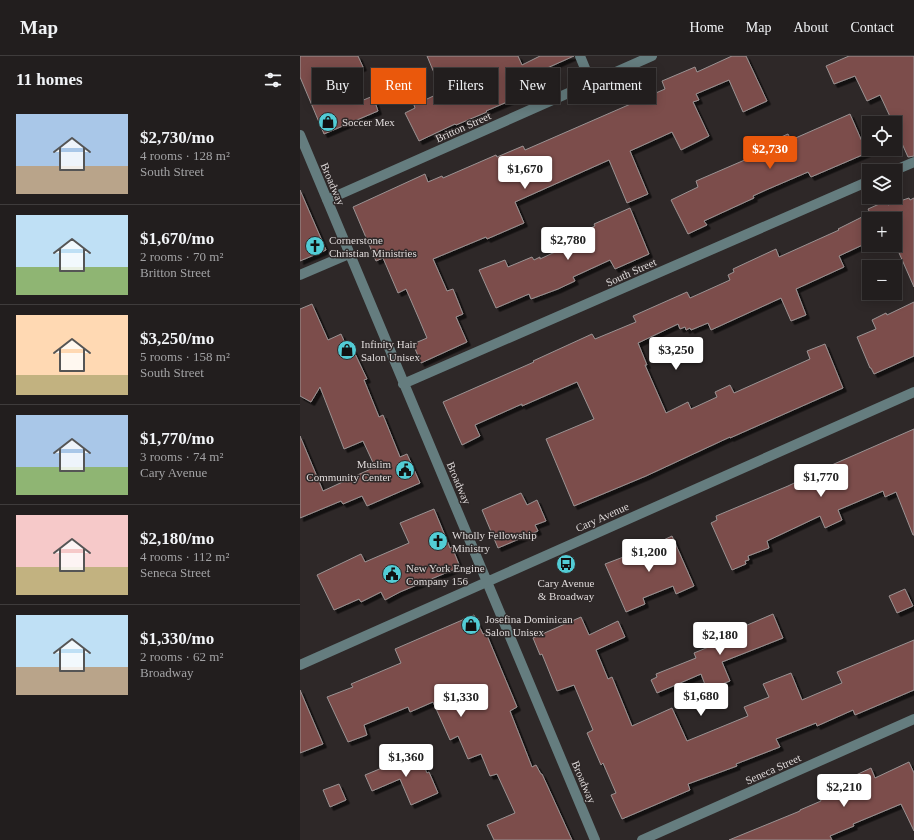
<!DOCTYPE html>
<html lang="en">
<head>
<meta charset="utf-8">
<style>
  :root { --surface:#221e1e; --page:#2a2727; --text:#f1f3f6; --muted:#a2a2a4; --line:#3f3c3c; --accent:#ea580c }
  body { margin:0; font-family:"Times New Roman",serif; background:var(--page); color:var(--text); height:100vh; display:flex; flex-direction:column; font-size:15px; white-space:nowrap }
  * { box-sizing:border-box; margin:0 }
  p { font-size:13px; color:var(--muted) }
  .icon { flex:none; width:22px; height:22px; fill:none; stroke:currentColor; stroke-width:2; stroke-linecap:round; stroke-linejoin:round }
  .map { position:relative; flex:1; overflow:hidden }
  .sheet { display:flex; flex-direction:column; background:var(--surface); width:300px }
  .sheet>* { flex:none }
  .top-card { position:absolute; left:12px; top:12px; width:380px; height:36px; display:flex; gap:8px }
  .tools { position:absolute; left:562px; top:60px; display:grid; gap:8px }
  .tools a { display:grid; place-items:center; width:40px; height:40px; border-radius:0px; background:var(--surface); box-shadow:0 2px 10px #0003,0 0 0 1px var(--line); font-size:20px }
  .price { position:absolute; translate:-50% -34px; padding:0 9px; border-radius:4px; background:#fff; color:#222; font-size:13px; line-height:26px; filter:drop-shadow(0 1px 2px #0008) }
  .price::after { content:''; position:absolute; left:50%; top:24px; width:12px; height:9px; margin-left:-6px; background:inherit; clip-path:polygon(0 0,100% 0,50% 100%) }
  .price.active { background:var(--accent); color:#fff }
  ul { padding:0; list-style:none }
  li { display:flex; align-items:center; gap:12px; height:100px; padding:0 16px }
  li+li { border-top:1px solid var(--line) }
  li span { display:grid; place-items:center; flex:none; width:112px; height:80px; border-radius:0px; color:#555 }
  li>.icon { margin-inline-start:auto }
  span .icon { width:48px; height:48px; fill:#fffc; stroke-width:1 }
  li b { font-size:17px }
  h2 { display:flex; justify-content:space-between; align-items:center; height:48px; padding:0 16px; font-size:17px }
  .pill { padding:0 14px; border-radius:0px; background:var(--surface); box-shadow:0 2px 10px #0003,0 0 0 1px var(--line); font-size:14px; line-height:36px }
  .pill.active { background:var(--accent); color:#fff }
  header { display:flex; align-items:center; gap:24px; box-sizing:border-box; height:56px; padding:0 20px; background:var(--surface); border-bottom:1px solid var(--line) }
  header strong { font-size:19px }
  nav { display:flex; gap:22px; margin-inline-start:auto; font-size:14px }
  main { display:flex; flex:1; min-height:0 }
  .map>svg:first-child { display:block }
  .building { fill:#7c4e4c; stroke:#9b9393; filter:url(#shadow) }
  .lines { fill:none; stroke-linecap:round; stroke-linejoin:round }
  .minor { stroke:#657d7f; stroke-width:10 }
  .labels { text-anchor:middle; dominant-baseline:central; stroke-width:3; stroke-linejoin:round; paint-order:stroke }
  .poi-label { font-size:11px; fill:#dfdada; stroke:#2e2828; text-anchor:start }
  .street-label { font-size:11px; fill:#dfdada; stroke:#2e2828 }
</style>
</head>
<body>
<header>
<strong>Map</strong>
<nav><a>Home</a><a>Map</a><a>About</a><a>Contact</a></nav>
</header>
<main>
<section class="sheet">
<h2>11 homes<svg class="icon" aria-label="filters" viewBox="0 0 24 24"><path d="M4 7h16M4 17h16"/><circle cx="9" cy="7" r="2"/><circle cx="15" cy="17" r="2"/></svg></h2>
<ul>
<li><span style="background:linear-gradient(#a9c7e8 65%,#b9a48a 0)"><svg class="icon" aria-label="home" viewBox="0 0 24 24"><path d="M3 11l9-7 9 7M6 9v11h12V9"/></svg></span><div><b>$2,730/mo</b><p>4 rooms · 128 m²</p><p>South Street</p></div></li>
<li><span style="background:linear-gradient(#bfe0f5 65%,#8fb573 0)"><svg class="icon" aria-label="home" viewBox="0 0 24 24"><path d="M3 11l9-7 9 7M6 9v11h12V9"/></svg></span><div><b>$1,670/mo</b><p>2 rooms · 70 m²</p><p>Britton Street</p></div></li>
<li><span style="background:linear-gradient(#ffd9b3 75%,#c2b280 0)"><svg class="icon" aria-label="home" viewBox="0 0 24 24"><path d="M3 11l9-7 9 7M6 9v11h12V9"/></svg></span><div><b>$3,250/mo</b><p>5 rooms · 158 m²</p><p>South Street</p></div></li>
<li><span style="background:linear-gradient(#a9c7e8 65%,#8fb573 0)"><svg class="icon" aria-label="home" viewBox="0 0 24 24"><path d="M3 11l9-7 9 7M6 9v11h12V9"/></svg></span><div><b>$1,770/mo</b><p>3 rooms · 74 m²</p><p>Cary Avenue</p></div></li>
<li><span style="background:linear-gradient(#f6c9c9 65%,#c2b280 0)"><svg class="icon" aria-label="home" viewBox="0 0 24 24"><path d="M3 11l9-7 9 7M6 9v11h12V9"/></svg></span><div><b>$2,180/mo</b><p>4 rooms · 112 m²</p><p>Seneca Street</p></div></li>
<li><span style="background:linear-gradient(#bfe0f5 65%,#b9a48a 0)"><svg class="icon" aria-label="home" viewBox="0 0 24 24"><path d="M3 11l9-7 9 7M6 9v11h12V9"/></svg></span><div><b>$1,330/mo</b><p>2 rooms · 62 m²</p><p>Broadway</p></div></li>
</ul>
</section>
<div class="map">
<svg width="614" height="784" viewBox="0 0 614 784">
  <defs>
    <filter id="shadow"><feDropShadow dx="3.5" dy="3.5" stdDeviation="0" flood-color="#0009"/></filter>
  </defs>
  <rect width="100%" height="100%" fill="#2e2828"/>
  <!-- building -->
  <path class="building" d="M 0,0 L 58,0 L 63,11 L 42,20 L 54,48 L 73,40 L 78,55 L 24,78 L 0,21 Z
    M 127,0 L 218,0 L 222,9 L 240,0 L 274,0 L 227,21 L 233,35 L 186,55 L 187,56 L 156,69 L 155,68 L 119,85 L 105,57 L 115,52 L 114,49 L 142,36 Z
    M 432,0 L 446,0 L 467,45 L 443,56 L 429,24 L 396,38 L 399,44 L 393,46 L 409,80 L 381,94 L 372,76 L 330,95 L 348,138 L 327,147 L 309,104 L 215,146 L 224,167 L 187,183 L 186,181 L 133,203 L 147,235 L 153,233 L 163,258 L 156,261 L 167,286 L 121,307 L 113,288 L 127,282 L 119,263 L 106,233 L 98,237 L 83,202 L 76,205 L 53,151 L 125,118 L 128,126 L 142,120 L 143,122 L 196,99 L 197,101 L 223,90 L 225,94 L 365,33 L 362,25 L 395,11 L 397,16 Z
    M 549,0 L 614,0 L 614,100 L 608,101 L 595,72 L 595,67 L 593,67 L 580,39 L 567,45 L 555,20 L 534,28 L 526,10 Z
    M 550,58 L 567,97 L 511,121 L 508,116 L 466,134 L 453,140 L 454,142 L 404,165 L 407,169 L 388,178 L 371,144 L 398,131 L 396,125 L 447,103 L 444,97 L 488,78 L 491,84 Z
    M 0,134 L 26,194 L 0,205 Z
    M 609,142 L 610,144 L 614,142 L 614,231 L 596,190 L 592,192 L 591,190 L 586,192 L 585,189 L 595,189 L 595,163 L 569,163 L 569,186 L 539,200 L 544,211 L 496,233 L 506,259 L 491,265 L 481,242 L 411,274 L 408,267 L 391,274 L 390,272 L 386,274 L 385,271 L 380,273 L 378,268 L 338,287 L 347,309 L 345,309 L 366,357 L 388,346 L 391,353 L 417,341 L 415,336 L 430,329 L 434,337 L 510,303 L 507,295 L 525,288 L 543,332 L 430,382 L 430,381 L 346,420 L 274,450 L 246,383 L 294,363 L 277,326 L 222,350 L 222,348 L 175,369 L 180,380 L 162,389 L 143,346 L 234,306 L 233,305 L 292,278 L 295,283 L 336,266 L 333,260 L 387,236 L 390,242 L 430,224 L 428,219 L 434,216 L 433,213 L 476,193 L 479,201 L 539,174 L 538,173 L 570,157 L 568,153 L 586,145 L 588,149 Z
    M 330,152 L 349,198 L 315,213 L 310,204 L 273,221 L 275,225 L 258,233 L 231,243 L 229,238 L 196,252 L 179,214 L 205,204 L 208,211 L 232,201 L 234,204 L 240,201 L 240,203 L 268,190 L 265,184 L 295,170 L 294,168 Z
    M 614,246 L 614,300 L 574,318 L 571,312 L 570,312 L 557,281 L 576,273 L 572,264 L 586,257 L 587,259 Z
    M 12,248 L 28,284 L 41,278 L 45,287 L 49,285 L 67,323 L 64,324 L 79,361 L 83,359 L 100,401 L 107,398 L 120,427 L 67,450 L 62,440 L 43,448 L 41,445 L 0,462 L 0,380 L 23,435 L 75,411 L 63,385 L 44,393 L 20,331 L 11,346 L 0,340 L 0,253 Z
    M 614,373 L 614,479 L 613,479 L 596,436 L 585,441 L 583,435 L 538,454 L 542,464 L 525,472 L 520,460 L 467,485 L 469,492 L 448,500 L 449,504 L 445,505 L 446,508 L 432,514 L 411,467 L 417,464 L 416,460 L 488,430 L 534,408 Z
    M 221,437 L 227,449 L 237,444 L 246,465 L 235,469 L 238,475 L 198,492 L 182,454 Z
    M 134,453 L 150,492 L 152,491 L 160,511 L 100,536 L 85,544 L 81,536 L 61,546 L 59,543 L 34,554 L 17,519 L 61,498 L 65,506 L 109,487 L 100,467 Z
    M 372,480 L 394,530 L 376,538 L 373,530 L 343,542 L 345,548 L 326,556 L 305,508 L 355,489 L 355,488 Z
    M 605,533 L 613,550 L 597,557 L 589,540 Z
    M 473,558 L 483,582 L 422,606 L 430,625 L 407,634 L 401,618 L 357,637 L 351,624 L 357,621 L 356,618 L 396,602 L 394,597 L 440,578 L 438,573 Z
    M 174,559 L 183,578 L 186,577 L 217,651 L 210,655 L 232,711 L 236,709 L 241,718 L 242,718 L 272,784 L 194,784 L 187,769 L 215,757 L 197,718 L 190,720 L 181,698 L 168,703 L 158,680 L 150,684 L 133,646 L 110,656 L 108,651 L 64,669 L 67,679 L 48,686 L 27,641 L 53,631 L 51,628 L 101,607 L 95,593 Z
    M 281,561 L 289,579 L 318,565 L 325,581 L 296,594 L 308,623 L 312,621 L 332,670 L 372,652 L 387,685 L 448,660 L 444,651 L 469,641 L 463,628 L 491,617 L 502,644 L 542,627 L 537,616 L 614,584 L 614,634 L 555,659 L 553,654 L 517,670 L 516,667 L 476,683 L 480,691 L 436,708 L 437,710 L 388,728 L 390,734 L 322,763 L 311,739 L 316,737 L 303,707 L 301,709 L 287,677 L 293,674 L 274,629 L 257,635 L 242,598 L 240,599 L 233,582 Z
    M 0,634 L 23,688 L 0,697 Z
    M 118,697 L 127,717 L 129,716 L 138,737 L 111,749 L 100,723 L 72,735 L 65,719 Z
    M 609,706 L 614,717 L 614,775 L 601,748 L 553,768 L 554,770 L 530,780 L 532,784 L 429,784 L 500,755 L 500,754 L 521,745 L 519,740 L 558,723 L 556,719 L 571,712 L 575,722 Z
    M 39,728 L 46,744 L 30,751 L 23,734 Z"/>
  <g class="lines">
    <!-- minor -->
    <path class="minor" d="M 280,0 L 291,27
      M 0,79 C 98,315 197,549 295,784
      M 593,115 L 614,106
      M 27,144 L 352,0
      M 0,219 L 49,198
      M 103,328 L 569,125
      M 0,609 L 614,336
      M 342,784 L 614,663"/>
  </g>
  <!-- icons -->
  <defs>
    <g id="shop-disc" transform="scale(1)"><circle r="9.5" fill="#52ccd5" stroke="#2e2828"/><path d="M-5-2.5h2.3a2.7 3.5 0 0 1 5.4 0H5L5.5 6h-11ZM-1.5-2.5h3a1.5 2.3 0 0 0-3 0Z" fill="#111"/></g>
    <g id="church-disc" transform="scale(1)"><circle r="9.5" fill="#52ccd5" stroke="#2e2828"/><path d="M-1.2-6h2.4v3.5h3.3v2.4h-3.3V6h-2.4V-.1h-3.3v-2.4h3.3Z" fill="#111"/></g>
    <g id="civic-disc" transform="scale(1)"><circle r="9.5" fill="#52ccd5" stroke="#2e2828"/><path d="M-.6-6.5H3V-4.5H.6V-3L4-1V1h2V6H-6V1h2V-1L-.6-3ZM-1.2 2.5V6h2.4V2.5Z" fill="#111"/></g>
    <g id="bus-disc" transform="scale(1)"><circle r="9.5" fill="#52ccd5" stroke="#2e2828"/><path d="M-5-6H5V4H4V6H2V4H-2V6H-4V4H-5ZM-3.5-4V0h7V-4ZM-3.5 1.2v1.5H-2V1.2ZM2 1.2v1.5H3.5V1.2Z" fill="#111"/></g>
  </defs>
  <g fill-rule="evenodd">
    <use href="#shop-disc" x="28" y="66"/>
    <use href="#church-disc" x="15" y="190"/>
    <use href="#shop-disc" x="47" y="294"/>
    <use href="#civic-disc" x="105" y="414"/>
    <use href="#church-disc" x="138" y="485"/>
    <use href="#bus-disc" x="266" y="508"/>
    <use href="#civic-disc" x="92" y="518"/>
    <use href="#shop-disc" x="171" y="569"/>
  </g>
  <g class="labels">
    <!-- poi labels -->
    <g class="poi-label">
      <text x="42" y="66">Soccer Mex</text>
      <text x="29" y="184">Cornerstone<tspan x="29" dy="13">Christian Ministries</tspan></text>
      <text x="61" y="288">Infinity Hair<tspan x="61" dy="13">Salon Unisex</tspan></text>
      <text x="91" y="408" text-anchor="end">Muslim<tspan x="91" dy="13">Community Center</tspan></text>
      <text x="152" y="479">Wholly Fellowship<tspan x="152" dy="13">Ministry</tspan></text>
      <text x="106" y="512">New York Engine<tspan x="106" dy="13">Company 156</tspan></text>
      <text x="266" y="527" text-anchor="middle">Cary Avenue<tspan x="266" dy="13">&amp; Broadway</tspan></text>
      <text x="185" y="563">Josefina Dominican<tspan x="185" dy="13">Salon Unisex</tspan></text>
    </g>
    <!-- street labels -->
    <g class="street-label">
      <text transform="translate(163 71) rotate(-24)">Britton Street</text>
      <text transform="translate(33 128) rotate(67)">Broadway</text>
      <text transform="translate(331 216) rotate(-24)">South Street</text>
      <text transform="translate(159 427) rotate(67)">Broadway</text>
      <text transform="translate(302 461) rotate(-24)">Cary Avenue</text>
      <text transform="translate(473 713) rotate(-24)">Seneca Street</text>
      <text transform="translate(284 726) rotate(67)">Broadway</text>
    </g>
  </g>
</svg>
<div class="tools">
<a><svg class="icon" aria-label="locate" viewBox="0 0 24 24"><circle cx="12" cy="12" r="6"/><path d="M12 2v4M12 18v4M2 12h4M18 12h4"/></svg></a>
<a><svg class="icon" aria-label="layers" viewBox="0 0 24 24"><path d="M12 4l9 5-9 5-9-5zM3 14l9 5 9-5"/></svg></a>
<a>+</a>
<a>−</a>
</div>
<b class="price active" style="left:470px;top:114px">$2,730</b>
<b class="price" style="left:225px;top:134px">$1,670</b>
<b class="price" style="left:268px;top:205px">$2,780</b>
<b class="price" style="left:376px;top:315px">$3,250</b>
<b class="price" style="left:521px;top:442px">$1,770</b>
<b class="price" style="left:349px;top:517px">$1,200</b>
<b class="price" style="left:420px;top:600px">$2,180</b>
<b class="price" style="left:401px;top:661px">$1,680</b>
<b class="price" style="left:161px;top:662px">$1,330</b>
<b class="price" style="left:106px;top:722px">$1,360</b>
<b class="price" style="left:544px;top:752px">$2,210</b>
<div class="top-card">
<a class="pill">Buy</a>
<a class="pill active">Rent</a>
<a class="pill">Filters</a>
<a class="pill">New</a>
<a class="pill">Apartment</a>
</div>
</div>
</main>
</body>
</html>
